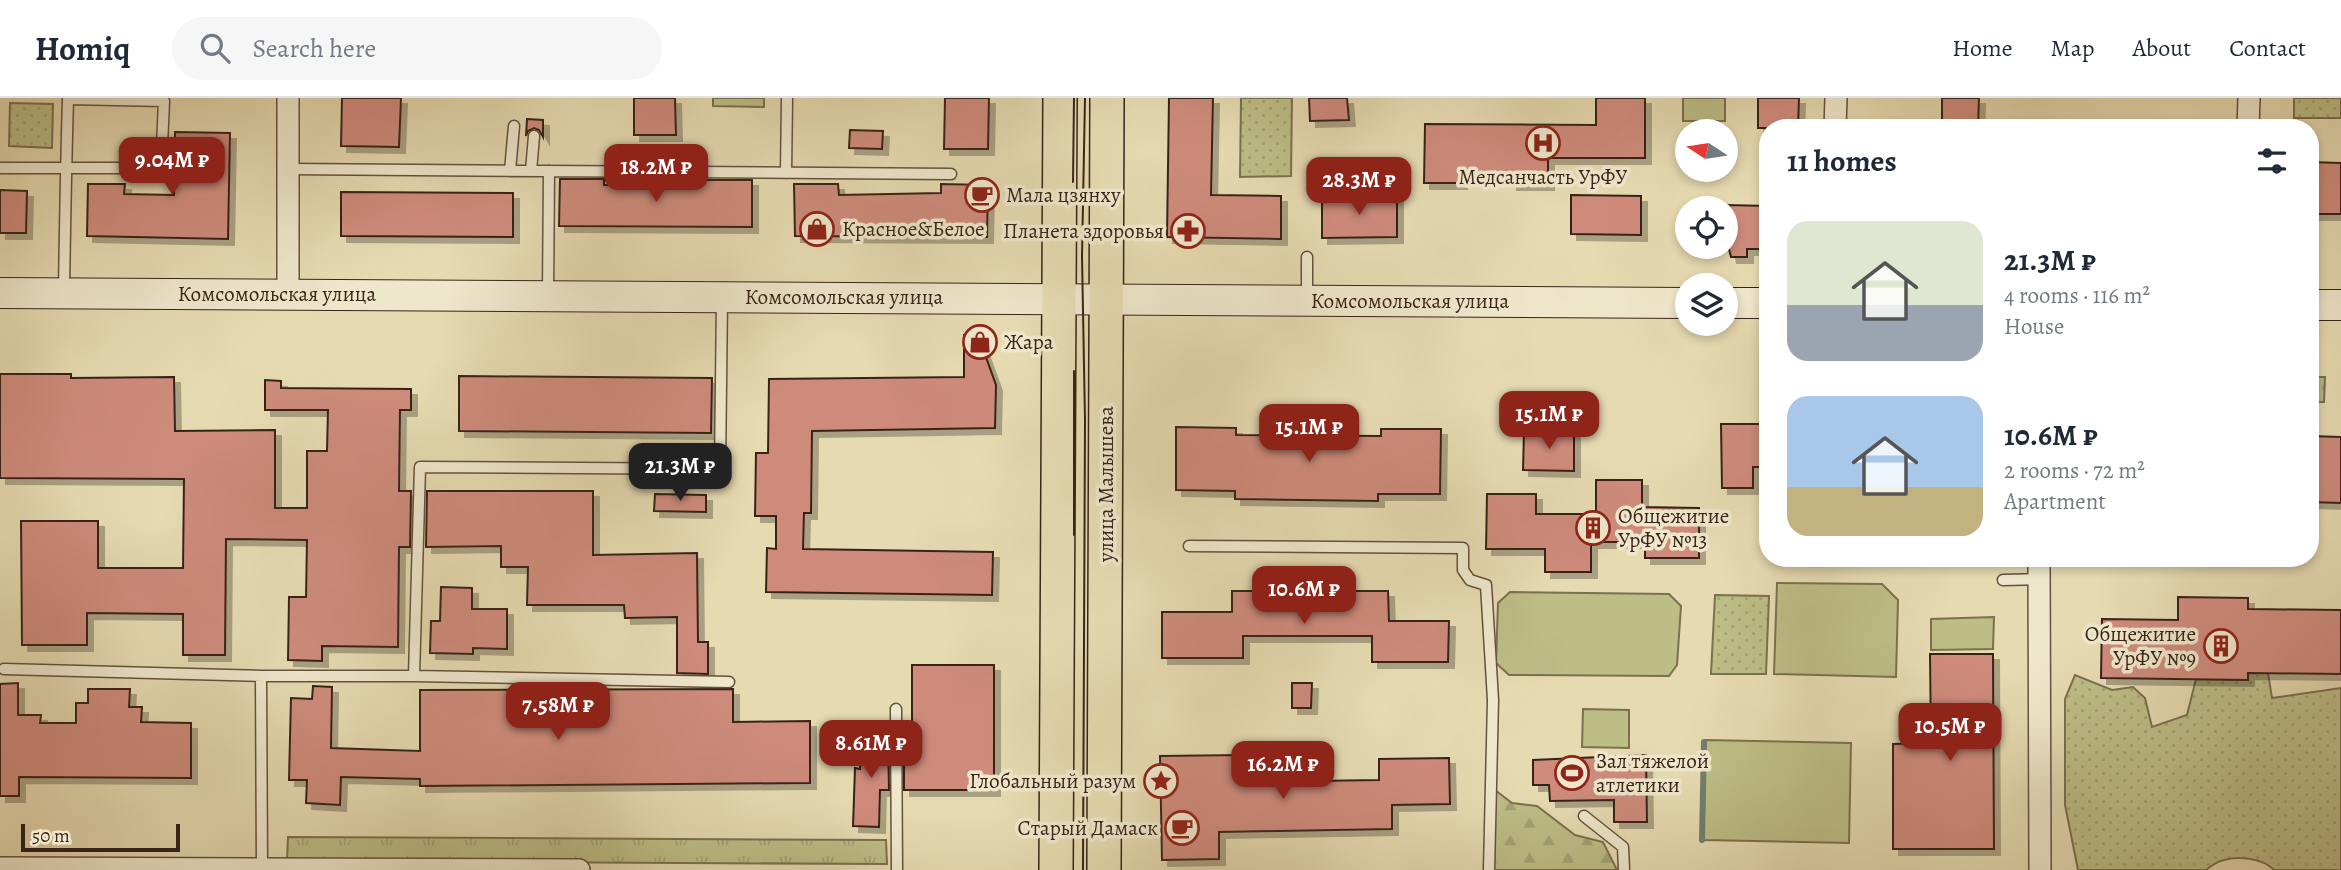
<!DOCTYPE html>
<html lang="en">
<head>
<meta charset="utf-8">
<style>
  :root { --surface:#fff; --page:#f6f6f7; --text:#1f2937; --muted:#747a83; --line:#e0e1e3; --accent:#8f2418 }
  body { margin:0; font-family:Alegreya,serif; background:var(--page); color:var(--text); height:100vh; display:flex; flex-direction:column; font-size:26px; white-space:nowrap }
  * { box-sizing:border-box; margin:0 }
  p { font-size:23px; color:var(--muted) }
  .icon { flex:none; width:38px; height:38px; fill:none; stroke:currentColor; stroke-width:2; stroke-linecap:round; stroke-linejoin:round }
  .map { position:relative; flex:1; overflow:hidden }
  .side { position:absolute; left:1759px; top:21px; width:560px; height:448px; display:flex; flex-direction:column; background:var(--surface); border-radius:28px; box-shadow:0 4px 10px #0003 }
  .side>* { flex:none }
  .needle { width:46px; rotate:282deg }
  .fabs { position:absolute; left:1675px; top:21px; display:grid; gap:14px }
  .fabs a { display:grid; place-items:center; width:63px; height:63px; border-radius:50%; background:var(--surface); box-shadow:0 4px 10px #0003; font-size:35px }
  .scale { position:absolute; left:21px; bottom:18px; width:159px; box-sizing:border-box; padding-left:7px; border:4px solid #392418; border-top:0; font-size:19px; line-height:24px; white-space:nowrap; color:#392418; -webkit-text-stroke:5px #efe7cc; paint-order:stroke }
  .price { position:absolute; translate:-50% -60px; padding:0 16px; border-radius:14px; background:var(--accent); color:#fff; font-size:23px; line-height:46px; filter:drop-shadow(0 2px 4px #0008) }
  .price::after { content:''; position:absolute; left:50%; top:42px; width:21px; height:16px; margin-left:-10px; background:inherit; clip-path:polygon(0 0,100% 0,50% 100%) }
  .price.selected { background:#222; color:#fff }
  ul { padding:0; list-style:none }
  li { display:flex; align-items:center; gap:21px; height:175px; padding:0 28px }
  li span { display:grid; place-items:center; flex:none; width:196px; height:140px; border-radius:21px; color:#555 }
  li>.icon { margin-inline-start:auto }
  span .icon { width:84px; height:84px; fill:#fffc; stroke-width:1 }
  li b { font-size:30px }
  h2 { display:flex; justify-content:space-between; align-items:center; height:84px; padding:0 28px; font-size:30px }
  header { display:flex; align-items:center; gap:42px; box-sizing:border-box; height:98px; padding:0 35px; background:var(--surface); border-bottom:2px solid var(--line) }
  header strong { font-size:33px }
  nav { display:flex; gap:38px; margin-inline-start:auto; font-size:24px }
  .search { width:490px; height:63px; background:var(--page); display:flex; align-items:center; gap:18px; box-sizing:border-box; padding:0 24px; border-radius:38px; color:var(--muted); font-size:26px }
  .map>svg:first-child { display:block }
  .grass { fill:url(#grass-tufts); stroke:#7b704f; stroke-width:2 }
  .forest { fill:url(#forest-firs); stroke:#7b704f; stroke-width:2 }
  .park { fill:url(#park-dots); stroke:#7b704f; stroke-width:2 }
  .garden { fill:#bdbd86; stroke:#7b704f; stroke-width:2 }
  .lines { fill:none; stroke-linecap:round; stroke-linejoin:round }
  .stream { stroke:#717f6d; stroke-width:6 }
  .building { fill:#ce8b7c; stroke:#392418; stroke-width:2; filter:url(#shadow) }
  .lane-casing { stroke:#64523e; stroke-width:13 }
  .street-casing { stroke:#64523e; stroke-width:24 }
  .secondary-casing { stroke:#392418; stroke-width:32 }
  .primary-casing { stroke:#392418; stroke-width:36 }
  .lane { stroke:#efe7cc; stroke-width:10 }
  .street { stroke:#efe7cc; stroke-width:21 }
  .secondary { stroke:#efe7cc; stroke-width:30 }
  .primary { stroke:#e6dab1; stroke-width:33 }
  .tram { stroke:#392418; stroke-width:2 }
  .labels { text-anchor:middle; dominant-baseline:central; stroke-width:7; stroke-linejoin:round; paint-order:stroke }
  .poi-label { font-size:21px; fill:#392418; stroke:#efe7cc; text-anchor:start }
  .street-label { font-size:21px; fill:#392418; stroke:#efe7cc }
</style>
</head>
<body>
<header>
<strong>Homiq</strong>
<div class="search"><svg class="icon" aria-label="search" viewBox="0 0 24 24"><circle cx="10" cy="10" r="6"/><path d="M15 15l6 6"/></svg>Search here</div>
<nav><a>Home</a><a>Map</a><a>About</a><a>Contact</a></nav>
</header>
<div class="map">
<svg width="2341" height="772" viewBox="0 0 2341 772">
  <defs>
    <pattern id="grass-tufts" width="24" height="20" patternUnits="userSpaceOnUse" patternTransform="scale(1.75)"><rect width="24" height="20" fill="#bdbd86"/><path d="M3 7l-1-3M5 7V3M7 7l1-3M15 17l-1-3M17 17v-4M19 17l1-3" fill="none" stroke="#a3a273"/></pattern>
    <pattern id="forest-firs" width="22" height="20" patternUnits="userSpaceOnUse" patternTransform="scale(1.75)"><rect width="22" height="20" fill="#bdbd86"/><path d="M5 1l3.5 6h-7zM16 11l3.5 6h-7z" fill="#a3a273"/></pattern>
    <pattern id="park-dots" width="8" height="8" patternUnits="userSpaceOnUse" patternTransform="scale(1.75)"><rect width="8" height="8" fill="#bdbd86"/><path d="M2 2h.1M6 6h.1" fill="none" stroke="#a3a273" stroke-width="1.8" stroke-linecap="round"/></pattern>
    <filter id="shadow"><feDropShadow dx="6" dy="6" stdDeviation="0" flood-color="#0004"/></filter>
  </defs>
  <rect width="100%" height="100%" fill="#e6dab1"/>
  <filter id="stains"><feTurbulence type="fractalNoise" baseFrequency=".00286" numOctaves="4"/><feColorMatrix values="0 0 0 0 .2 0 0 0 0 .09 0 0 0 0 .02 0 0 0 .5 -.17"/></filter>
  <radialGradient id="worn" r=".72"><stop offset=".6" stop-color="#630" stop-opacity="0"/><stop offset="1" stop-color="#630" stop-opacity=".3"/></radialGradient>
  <!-- grass -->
  <path class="grass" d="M 2310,279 L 2325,279 L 2324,304 L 2310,304 Z
    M 288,739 L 886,742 L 887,766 L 287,763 Z"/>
  <!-- forest -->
  <path class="forest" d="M 1495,692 L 1512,705 L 1537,708 L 1575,737 L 1603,744 L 1617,772 L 1494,772 Z"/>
  <!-- park -->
  <path class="park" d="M 1241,0 L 1292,0 L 1291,78 L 1240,79 Z
    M 2294,0 L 2341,0 L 2341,20 L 2294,20 Z
    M 10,5 L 53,6 L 52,50 L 9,48 Z
    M 1715,497 L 1769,498 L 1766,576 L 1711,576 Z
    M 2248,575 L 2268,575 L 2272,600 L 2341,590 L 2341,772 L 2274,772 C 2263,760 2236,757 2221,763 C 2216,764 2210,769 2206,772 L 2078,772 L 2065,707 L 2065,601 L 2075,577 L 2112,592 L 2133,589 L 2145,600 L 2152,629 L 2187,617 L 2196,581 L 2247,582 Z"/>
  <!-- garden -->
  <path class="garden" d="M 713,0 L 764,0 L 764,9 L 713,8 Z
    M 1683,0 L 1725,0 L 1725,23 L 1683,23 Z
    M 1777,485 L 1882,486 L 1898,502 L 1896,579 L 1774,576 Z
    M 1510,494 L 1669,496 L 1681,508 L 1677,567 L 1669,578 L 1509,577 L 1496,565 L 1498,505 Z
    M 1994,519 L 1993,551 L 1931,552 L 1931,521 Z
    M 1583,611 L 1629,612 L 1629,650 L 1582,649 Z
    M 1705,642 L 1851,645 L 1849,745 L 1703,742 Z"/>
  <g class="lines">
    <!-- stream -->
    <path class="stream" d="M 1702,742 L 1704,644"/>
  </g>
  <!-- building -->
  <path class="building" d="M 342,0 L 401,0 L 399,49 L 341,48 Z
    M 634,0 L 675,0 L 676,37 L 634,37 Z
    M 945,0 L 989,0 L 988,51 L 944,51 Z
    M 1169,0 L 1213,0 L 1211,97 L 1281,98 L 1281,141 L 1167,139 Z
    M 1309,0 L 1347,0 L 1349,22 L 1310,23 Z
    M 1596,0 L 1645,0 L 1645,60 L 1548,60 L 1548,86 L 1511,86 L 1511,77 L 1461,77 L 1461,85 L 1424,85 L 1425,26 L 1596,27 Z
    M 1758,0 L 1799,0 L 1798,30 L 1758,30 Z
    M 1942,0 L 1979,0 L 1978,30 L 1942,30 Z
    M 527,21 L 543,22 L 543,39 L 539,32 L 534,30 L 528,33 L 526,38 Z
    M 850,32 L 883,33 L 882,51 L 849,50 Z
    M 175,34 L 230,35 L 228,141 L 87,138 L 88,86 L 125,86 L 124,96 L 174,97 Z
    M 2310,64 L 2341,65 L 2341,116 L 2310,116 Z
    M 560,81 L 604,81 L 604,87 L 703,87 L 703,82 L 752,82 L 752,129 L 559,128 Z
    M 794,86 L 838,86 L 839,97 L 941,95 L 941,86 L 988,87 L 987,139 L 795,138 Z
    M 0,92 L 27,93 L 26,135 L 0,135 Z
    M 341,94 L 513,95 L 513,139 L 341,138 Z
    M 1571,97 L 1641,98 L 1641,137 L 1571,136 Z
    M 1322,98 L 1397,98 L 1397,139 L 1322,140 Z
    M 1726,107 L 1768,108 L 1768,151 L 1747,151 L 1747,159 L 1731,159 L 1729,151 L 1726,151 Z
    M 964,237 L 978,237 L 996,287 L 995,330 L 812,333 L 811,415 L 804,415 L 803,451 L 993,454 L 992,497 L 766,494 L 767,450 L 776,451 L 776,418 L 755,418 L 756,355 L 768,355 L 769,281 L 964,279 Z
    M 0,276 L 71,276 L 71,280 L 174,279 L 175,333 L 275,332 L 275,410 L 307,410 L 307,353 L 327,353 L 328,312 L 265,312 L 265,282 L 281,283 L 281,290 L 411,291 L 411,312 L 400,312 L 399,393 L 411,393 L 410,449 L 399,449 L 398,549 L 322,548 L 322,563 L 288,562 L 289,499 L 306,499 L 307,442 L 226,441 L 225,557 L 183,557 L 183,516 L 87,515 L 87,547 L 22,547 L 21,423 L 98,423 L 98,470 L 183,470 L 184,381 L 0,380 Z
    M 459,278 L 712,280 L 711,335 L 459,333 Z
    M 1721,326 L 1768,326 L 1768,369 L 1753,369 L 1753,390 L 1722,390 Z
    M 1176,329 L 1236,330 L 1236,337 L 1381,338 L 1381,331 L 1441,331 L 1440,396 L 1378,396 L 1378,403 L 1235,401 L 1235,393 L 1176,392 Z
    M 1524,333 L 1574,334 L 1574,373 L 1523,372 Z
    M 2310,338 L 2341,339 L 2341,405 L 2310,404 Z
    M 1596,382 L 1642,382 L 1642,409 L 1699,410 L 1699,460 L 1645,460 L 1645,444 L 1591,444 L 1591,474 L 1545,474 L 1545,451 L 1486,451 L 1487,396 L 1536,396 L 1536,416 L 1596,416 Z
    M 427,393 L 593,393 L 593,457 L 697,455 L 698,544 L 708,544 L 708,576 L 677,575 L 677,519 L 625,520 L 624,507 L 527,507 L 528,469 L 501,469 L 501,448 L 426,449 Z
    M 655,396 L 706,397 L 706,414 L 654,413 Z
    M 441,489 L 472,490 L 472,511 L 507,511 L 507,551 L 473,550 L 473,556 L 430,555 L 431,523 L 440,523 Z
    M 1232,493 L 1388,493 L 1389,523 L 1449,523 L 1448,564 L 1372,564 L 1372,538 L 1243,538 L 1243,560 L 1162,560 L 1162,514 L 1232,514 Z
    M 2178,499 L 2248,500 L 2248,511 L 2341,512 L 2341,576 L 2248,575 L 2248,582 L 2101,580 L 2102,521 L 2178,522 Z
    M 1930,556 L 1993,556 L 1994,751 L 1893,751 L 1893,646 L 1931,645 Z
    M 912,567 L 994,567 L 994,692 L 904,692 L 904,637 L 912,637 Z
    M 18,585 L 18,617 L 41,617 L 40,625 L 76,625 L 76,605 L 88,605 L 88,591 L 130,591 L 129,609 L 142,609 L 141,624 L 191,625 L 191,680 L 19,679 L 19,698 L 0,698 L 0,586 Z
    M 1292,585 L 1312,585 L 1311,610 L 1292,610 Z
    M 313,588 L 332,589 L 331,650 L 420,653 L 420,592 L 733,591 L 733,624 L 810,623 L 810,685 L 420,688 L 420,681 L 341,679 L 340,707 L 306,705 L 307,682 L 289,682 L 291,600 L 312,601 Z
    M 861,636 L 888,637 L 889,692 L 880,692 L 879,729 L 853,728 L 855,670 L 860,671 Z
    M 1241,657 L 1242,684 L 1379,682 L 1379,661 L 1449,660 L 1450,706 L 1392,707 L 1392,731 L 1219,734 L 1219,761 L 1162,762 L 1160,658 Z
    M 1646,657 L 1647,724 L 1614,724 L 1614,702 L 1550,703 L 1549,687 L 1533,687 L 1533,662 Z"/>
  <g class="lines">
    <!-- lane casing -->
    <g class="lane-casing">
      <path id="lane" d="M 0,70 L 161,70 L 164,3 L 68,1 C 66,65 65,128 64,192
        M 288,71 L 951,76
        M 510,73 L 514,28
        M 531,73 L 534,38
        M 786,75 L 787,0
        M 1307,159 L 1307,201
        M 548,197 L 549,73
        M 1189,448 L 1463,450 L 1463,472 L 1470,482 L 1486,487 L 1493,602 L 1489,772
        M 2003,482 L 2039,481
        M 4,571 L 261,578 L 414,578 L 729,584
        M 261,578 L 262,771
        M 414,578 L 420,369 L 720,371 L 722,200
        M 896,611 L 897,772
        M 1584,718 L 1623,749 L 1624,772"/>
    </g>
    <!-- street casing -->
    <g class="street-casing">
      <path id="street" d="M 1835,30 L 1836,0
        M 2248,30 L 2249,0
        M 288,197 L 288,0
        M 2039,460 L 2040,772
        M 0,770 L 579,772"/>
    </g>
    <!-- secondary casing -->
    <g class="secondary-casing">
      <path id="secondary" d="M 0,195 L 1687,205
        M 1726,205 L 1768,205
        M 2310,207 L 2341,207"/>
    </g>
    <!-- primary casing -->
    <g class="primary-casing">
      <path id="primary" d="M 1056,772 L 1060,0
        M 1104,772 L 1107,0"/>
    </g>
    <!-- lane -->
    <use href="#lane" class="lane"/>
    <!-- street -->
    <use href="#street" class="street"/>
    <!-- secondary -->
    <use href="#secondary" class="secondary"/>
    <!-- primary -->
    <use href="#primary" class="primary"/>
    <!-- tram -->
    <path class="tram" d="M 1073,84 L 1074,0
      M 1074,273 L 1074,437
      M 1083,772 L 1085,322 L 1082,158 L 1085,0"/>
  </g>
  <!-- icons -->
  <defs>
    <g id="hospital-ring" transform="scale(1.75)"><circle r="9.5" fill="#efe7cc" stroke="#8f2418" stroke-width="1.5"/><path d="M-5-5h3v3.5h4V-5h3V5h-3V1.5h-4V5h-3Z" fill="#8f2418"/></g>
    <g id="cafe-ring" transform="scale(1.75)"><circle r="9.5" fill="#efe7cc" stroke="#8f2418" stroke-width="1.5"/><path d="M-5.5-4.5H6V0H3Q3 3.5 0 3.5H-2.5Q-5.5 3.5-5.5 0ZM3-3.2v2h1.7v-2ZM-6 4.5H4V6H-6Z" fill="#8f2418"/></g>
    <g id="shop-ring" transform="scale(1.75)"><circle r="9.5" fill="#efe7cc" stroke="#8f2418" stroke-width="1.5"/><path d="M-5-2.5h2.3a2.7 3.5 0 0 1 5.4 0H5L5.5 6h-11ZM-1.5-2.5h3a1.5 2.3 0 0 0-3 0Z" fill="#8f2418"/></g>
    <g id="pharmacy-ring" transform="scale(1.75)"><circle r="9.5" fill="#efe7cc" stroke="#8f2418" stroke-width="1.5"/><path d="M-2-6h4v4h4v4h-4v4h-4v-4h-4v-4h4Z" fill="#8f2418"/></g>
    <g id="building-ring" transform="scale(1.75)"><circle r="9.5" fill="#efe7cc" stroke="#8f2418" stroke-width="1.5"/><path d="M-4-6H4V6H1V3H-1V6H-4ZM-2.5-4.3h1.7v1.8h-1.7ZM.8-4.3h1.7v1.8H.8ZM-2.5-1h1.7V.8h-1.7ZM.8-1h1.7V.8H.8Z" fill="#8f2418"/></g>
    <g id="stadium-ring" transform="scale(1.75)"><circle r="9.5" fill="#efe7cc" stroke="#8f2418" stroke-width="1.5"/><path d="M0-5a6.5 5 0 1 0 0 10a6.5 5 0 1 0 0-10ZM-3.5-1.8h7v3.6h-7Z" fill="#8f2418"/></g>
    <g id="sight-ring" transform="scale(1.75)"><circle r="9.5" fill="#efe7cc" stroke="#8f2418" stroke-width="1.5"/><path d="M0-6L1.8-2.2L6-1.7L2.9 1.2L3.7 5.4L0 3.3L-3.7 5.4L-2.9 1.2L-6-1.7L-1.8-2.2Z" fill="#8f2418"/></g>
  </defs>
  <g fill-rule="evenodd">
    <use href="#hospital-ring" x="1543" y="45"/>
    <use href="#cafe-ring" x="982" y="97"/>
    <use href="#shop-ring" x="817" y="131"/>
    <use href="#pharmacy-ring" x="1188" y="133"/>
    <use href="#shop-ring" x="980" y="244"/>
    <use href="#building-ring" x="1593" y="430"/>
    <use href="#building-ring" x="2221" y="548"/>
    <use href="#stadium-ring" x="1572" y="675"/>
    <use href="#sight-ring" x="1161" y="683"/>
    <use href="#cafe-ring" x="1182" y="730"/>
  </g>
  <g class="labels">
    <!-- poi labels -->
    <g class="poi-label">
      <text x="1543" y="79" text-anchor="middle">Медсанчасть УрФУ</text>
      <text x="1006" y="97">Мала цзянху</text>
      <text x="842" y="131">Красное&amp;Белое</text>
      <text x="1164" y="133" text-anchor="end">Планета здоровья</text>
      <text x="1004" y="244">Жара</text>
      <text x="1618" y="418">Общежитие<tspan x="1618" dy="24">УрФУ №13</tspan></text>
      <text x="2196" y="536" text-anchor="end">Общежитие<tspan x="2196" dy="24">УрФУ №9</tspan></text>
      <text x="1596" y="663">Зал тяжелой<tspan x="1596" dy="24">атлетики</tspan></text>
      <text x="1136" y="683" text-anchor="end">Глобальный разум</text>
      <text x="1158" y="730" text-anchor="end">Старый Дамаск</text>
    </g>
    <!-- street labels -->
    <g class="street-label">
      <text x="277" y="196">Комсомольская улица</text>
      <text x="844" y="199">Комсомольская улица</text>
      <text x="1410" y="203">Комсомольская улица</text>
      <text transform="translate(1106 386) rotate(-90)">улица Малышева</text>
    </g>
  </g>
  <rect width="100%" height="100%" filter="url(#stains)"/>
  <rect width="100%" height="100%" fill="url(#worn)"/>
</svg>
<div class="fabs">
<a><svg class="needle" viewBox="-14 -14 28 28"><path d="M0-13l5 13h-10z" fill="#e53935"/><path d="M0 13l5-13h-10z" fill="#747a83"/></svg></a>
<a><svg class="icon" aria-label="locate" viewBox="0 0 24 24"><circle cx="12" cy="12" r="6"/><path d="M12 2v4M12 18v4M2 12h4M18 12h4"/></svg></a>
<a><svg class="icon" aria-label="layers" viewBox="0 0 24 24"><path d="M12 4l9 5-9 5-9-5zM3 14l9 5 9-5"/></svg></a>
</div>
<div class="scale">50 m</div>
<b class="price" style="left:172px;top:99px">9.04M ₽</b>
<b class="price" style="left:656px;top:106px">18.2M ₽</b>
<b class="price" style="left:1359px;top:119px">28.3M ₽</b>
<b class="price" style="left:1549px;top:353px">15.1M ₽</b>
<b class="price" style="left:1309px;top:366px">15.1M ₽</b>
<b class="price selected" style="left:680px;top:405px">21.3M ₽</b>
<b class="price" style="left:1304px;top:528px">10.6M ₽</b>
<b class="price" style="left:558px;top:644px">7.58M ₽</b>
<b class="price" style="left:1950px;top:665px">10.5M ₽</b>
<b class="price" style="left:871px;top:682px">8.61M ₽</b>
<b class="price" style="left:1283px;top:703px">16.2M ₽</b>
<section class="side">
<h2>11 homes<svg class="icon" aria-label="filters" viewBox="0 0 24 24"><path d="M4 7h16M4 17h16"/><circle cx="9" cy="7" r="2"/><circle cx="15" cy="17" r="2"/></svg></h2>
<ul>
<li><span style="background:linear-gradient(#dfe7d0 60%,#9aa5b1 0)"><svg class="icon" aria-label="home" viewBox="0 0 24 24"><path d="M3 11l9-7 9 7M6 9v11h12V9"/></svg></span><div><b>21.3M ₽</b><p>4 rooms · 116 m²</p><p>House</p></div></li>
<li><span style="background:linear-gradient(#a9c7e8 65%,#c2b280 0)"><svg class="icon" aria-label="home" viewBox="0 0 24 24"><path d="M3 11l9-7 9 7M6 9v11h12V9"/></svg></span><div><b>10.6M ₽</b><p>2 rooms · 72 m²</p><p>Apartment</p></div></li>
</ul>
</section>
</div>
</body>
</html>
